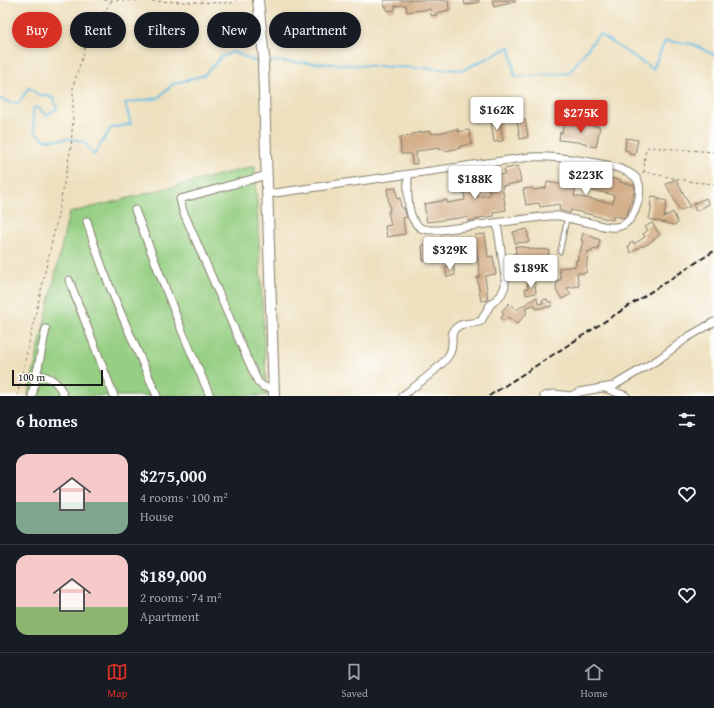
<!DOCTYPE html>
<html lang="en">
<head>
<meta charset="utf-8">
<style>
  :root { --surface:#171b24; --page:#20242c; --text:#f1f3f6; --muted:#9ea1a6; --line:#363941; --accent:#d93025 }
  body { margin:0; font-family:"Gentium Book Plus",serif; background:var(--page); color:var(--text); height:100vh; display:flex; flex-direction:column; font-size:15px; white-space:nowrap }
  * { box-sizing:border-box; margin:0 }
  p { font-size:13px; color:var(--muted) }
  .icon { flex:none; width:22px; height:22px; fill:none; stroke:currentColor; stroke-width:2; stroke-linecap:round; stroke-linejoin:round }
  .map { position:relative; height:396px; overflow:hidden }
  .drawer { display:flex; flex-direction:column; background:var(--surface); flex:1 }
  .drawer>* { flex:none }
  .top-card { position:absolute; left:12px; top:12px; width:400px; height:36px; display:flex; gap:8px }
  .scale { position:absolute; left:12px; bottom:10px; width:91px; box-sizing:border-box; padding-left:4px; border:2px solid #1c1c1c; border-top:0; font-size:11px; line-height:14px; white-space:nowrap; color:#1c1c1c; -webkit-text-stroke:3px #fdfcf7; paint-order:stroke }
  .price { position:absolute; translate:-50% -34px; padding:0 9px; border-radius:4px; background:#fff; color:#222; font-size:13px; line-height:26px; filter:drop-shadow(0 1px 2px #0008) }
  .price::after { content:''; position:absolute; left:50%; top:24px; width:12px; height:9px; margin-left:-6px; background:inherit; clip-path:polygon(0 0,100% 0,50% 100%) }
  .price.on { background:var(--accent); color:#fff }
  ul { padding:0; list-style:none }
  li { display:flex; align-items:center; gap:12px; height:100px; padding:0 16px }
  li+li { border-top:1px solid var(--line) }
  li span { display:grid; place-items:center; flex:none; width:112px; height:80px; border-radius:12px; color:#555 }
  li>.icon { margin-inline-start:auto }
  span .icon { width:48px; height:48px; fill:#fffc; stroke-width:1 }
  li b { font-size:17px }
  h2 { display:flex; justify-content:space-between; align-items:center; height:48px; padding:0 16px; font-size:17px }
  .chip { padding:0 14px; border-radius:18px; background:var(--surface); box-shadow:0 2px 6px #0003; font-size:14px; line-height:36px }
  .chip.on { background:var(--accent); color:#fff }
  .menu { display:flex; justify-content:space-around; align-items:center; height:56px; border-top:1px solid var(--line); background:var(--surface); font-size:11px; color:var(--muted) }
  .menu a { display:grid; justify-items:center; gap:2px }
  .menu .on { color:var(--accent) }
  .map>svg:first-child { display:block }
  .green { fill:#96cf83; stroke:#597650 }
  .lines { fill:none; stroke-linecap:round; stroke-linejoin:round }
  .stream { stroke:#68bee5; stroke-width:2 }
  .building { fill:#d3ae89; fill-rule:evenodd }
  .lane-casing { stroke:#857e6d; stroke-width:5.5 }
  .street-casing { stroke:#857e6d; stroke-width:9 }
  .secondary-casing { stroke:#857e6d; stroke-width:12 }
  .path { stroke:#857e6d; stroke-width:1; stroke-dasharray:3 3; stroke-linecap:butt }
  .lane { stroke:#fff; stroke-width:3.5 }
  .street { stroke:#fff; stroke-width:7 }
  .secondary { stroke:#fff; stroke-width:10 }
  .rail { stroke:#1c1c1c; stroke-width:2; stroke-dasharray:6 3; stroke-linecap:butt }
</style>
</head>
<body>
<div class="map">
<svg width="714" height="396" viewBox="0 0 714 396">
  <rect width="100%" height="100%" fill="#fdfcf7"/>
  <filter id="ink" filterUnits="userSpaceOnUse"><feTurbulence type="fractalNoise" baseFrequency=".025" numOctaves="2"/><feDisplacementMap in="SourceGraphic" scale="8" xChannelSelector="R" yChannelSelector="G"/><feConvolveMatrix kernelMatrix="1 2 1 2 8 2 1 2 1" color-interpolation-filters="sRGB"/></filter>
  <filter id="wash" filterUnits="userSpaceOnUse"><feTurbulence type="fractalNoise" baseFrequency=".012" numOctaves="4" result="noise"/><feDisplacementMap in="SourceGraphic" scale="16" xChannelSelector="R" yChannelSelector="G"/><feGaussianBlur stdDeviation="0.9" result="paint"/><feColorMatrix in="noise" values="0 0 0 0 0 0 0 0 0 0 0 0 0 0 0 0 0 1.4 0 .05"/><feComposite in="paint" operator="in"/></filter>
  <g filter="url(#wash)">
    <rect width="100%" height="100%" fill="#eee0be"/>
    <!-- green -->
    <path class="green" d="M 255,166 L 267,396 L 28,396 L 69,213 Z"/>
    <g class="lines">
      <!-- stream -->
      <path class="stream" d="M 267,61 L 463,70 L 510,47 L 515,77 L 569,73 L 599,34 L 653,69 L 665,41 L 693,44 L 714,55
        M 0,99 L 11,103 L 19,103 L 29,87 L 38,95 L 46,95 L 54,99 L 57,109 L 47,115 L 37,107 L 33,109 L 34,131 L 45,140 L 73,139 L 85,143 L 94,155 L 111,128 L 131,124 L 125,103 L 158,98 L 173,84 L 204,75 L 221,57 L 233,52 L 254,61 L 260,61"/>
    </g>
    <g id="blocks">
      <!-- building -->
      <path class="building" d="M 384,0 L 448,0 L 449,10 L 436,13 L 437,15 L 431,16 L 430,9 L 407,12 L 406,5 L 395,6 L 395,10 L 387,11 L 386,6 L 384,6 Z
        M 464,0 L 479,0 L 479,2 L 465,5 Z
        M 492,0 L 515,0 L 515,2 L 494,7 Z
        M 525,119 L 528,137 L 520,139 L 517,120 Z
        M 500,120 L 503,141 L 494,142 L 491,122 Z
        M 580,122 L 600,127 L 596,147 L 586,145 L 586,143 L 559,140 L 560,132 L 562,133 L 564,123 L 580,126 Z
        M 458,129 L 458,132 L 469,130 L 472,144 L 460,146 L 460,148 L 445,151 L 444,149 L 440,150 L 440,148 L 417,151 L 417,153 L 416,153 L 417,164 L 412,164 L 411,154 L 401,154 L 400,137 L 412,136 L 412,134 L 423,132 L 431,131 L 432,134 Z
        M 626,138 L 638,140 L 635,155 L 629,154 L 629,151 L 625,150 Z
        M 518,166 L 521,182 L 502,186 L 506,210 L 493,212 L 494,216 L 479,218 L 480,219 L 468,221 L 467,217 L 427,222 L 424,204 L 447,200 L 447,203 L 465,200 L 462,179 L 474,178 L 476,197 L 490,195 L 488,182 L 494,181 L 493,176 L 505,174 L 504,169 Z
        M 568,172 L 582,175 L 583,174 L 593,176 L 592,177 L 610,180 L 610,178 L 621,180 L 620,182 L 634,185 L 635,189 L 632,200 L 627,214 L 624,218 L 613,216 L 613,220 L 571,210 L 570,213 L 559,210 L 560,204 L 540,207 L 539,203 L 526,205 L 523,189 L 532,188 L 533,190 L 546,188 L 547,182 L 565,185 ZM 576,187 L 614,195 L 613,203 L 574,196 Z
        M 676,179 L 690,206 L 680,211 L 666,184 Z
        M 396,188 L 397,199 L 400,198 L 401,208 L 404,208 L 407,217 L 403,218 L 405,234 L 387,237 L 385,226 L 391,225 L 388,211 L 390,211 L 387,189 Z
        M 652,196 L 658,197 L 658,199 L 667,201 L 664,217 L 673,212 L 678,223 L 674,225 L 649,219 L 652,206 L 650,206 Z
        M 706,198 L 709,204 L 696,211 L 693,204 Z
        M 652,223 L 660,235 L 643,247 L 642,245 L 631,253 L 628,247 L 630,246 L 629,244 L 633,242 L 634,244 L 645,237 L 643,234 L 648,230 L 645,227 Z
        M 527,229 L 529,242 L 515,243 L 513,232 Z
        M 583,233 L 600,240 L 598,250 L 592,249 L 592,252 L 588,251 L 586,273 L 577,273 L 579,286 L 567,288 L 571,294 L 562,299 L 556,290 L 557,280 L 561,280 L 559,268 L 576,266 L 576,260 L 578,260 L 578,256 L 579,256 L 583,241 L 581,241 Z
        M 485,234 L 488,257 L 493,256 L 496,274 L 485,276 L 488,300 L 481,301 L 477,277 L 480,277 L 475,235 Z
        M 452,240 L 452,243 L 466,241 L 469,260 L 460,261 L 459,253 L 436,257 L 436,259 L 423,261 L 422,245 Z
        M 515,246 L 530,248 L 530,249 L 549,250 L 548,259 L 540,258 L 542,277 L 530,279 L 526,261 L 514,263 L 513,254 L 516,254 Z
        M 453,265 L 455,275 L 447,277 L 445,267 Z
        M 535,283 L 536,293 L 526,295 L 525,289 L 528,288 L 527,284 Z
        M 537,297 L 538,304 L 543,303 L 542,300 L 547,299 L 548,302 L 552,302 L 552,306 L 536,309 L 535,305 L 526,307 L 527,309 L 525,310 L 527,313 L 517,324 L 508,317 L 505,321 L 501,318 L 504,313 L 502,311 L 509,303 L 516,310 Z"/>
    </g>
  </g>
  <g filter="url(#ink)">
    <use href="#blocks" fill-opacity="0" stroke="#857e6d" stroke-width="1"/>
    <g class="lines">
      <!-- lane casing -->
      <g class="lane-casing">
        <path id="lane" d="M 560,252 L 567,218"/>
      </g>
      <!-- street casing -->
      <g class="street-casing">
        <path id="street" d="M 267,175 L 180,199 L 183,211 L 247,358 L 258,382 L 264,387 L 274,388
          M 268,194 L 530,157 C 552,156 618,162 634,176 C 641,182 640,190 639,198 C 636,211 630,226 615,227 C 608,228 599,225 591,223 C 580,221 569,219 559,216 L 549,216 L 440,230 C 434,230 427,231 421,228 C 405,219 408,189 408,174
          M 135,210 L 182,331 L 210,396
          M 87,221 C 104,281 133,339 157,396
          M 69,280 L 114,396
          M 37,375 C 51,376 59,383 64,396
          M 605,388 L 626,396
          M 32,396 L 46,329
          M 402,396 C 413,388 445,364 450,353 C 455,343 448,334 457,327 C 464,321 473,325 481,321 L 490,305 L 501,295 L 505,286 L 505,277 L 497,223
          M 544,396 L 554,394 L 571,396 L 579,392 L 613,386 L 659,359 L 688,337 L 714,322"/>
      </g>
      <!-- secondary casing -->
      <g class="secondary-casing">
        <path id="secondary" d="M 258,0 L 264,58 L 263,64 L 274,396"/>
      </g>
      <!-- path -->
      <path class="path" d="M 104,0 L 231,3 L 236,0
        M 644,172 C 645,164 643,153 648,147 L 714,152
        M 642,173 L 644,172 L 694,182 L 714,184
        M 17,396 L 56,224 L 71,148 L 73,116 L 73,86 L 84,52 L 85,41 L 95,20 L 105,11 L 112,0"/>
      <!-- lane -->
      <use href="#lane" class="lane"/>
      <!-- street -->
      <use href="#street" class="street"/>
      <!-- secondary -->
      <use href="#secondary" class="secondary"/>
      <!-- rail -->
      <path class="rail" d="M 489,396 L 714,251"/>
    </g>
  </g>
</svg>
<div class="scale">100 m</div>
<b class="price" style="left:497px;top:131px">$162K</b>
<b class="price on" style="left:581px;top:134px">$275K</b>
<b class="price" style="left:586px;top:196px">$223K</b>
<b class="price" style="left:475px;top:200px">$188K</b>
<b class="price" style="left:450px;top:271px">$329K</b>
<b class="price" style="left:531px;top:289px">$189K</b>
<div class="top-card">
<a class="chip on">Buy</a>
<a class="chip">Rent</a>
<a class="chip">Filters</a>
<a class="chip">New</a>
<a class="chip">Apartment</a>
</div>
</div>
<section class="drawer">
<h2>6 homes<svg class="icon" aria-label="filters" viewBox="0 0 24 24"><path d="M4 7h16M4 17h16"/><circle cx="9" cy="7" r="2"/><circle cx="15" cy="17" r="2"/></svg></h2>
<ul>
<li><span style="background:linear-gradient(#f6c9c9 60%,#7fa58c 0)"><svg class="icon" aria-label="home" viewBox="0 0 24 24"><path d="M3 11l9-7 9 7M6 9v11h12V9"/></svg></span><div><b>$275,000</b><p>4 rooms · 100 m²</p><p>House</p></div><svg class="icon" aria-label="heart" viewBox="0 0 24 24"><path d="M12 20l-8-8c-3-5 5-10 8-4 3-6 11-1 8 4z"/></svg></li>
<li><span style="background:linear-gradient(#f6c9c9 65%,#8fb573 0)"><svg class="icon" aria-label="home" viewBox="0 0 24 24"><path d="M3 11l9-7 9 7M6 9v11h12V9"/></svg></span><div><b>$189,000</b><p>2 rooms · 74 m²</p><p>Apartment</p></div><svg class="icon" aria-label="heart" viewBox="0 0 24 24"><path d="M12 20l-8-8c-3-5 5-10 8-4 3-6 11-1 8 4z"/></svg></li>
</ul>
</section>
<nav class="menu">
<a class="on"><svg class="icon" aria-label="map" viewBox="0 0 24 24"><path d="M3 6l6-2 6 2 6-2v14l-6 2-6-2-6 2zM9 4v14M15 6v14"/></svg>Map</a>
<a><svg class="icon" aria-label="saved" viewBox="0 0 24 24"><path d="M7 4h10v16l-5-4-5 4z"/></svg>Saved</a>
<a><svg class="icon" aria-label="home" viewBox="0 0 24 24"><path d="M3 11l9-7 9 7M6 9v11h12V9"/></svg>Home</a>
</nav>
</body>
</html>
